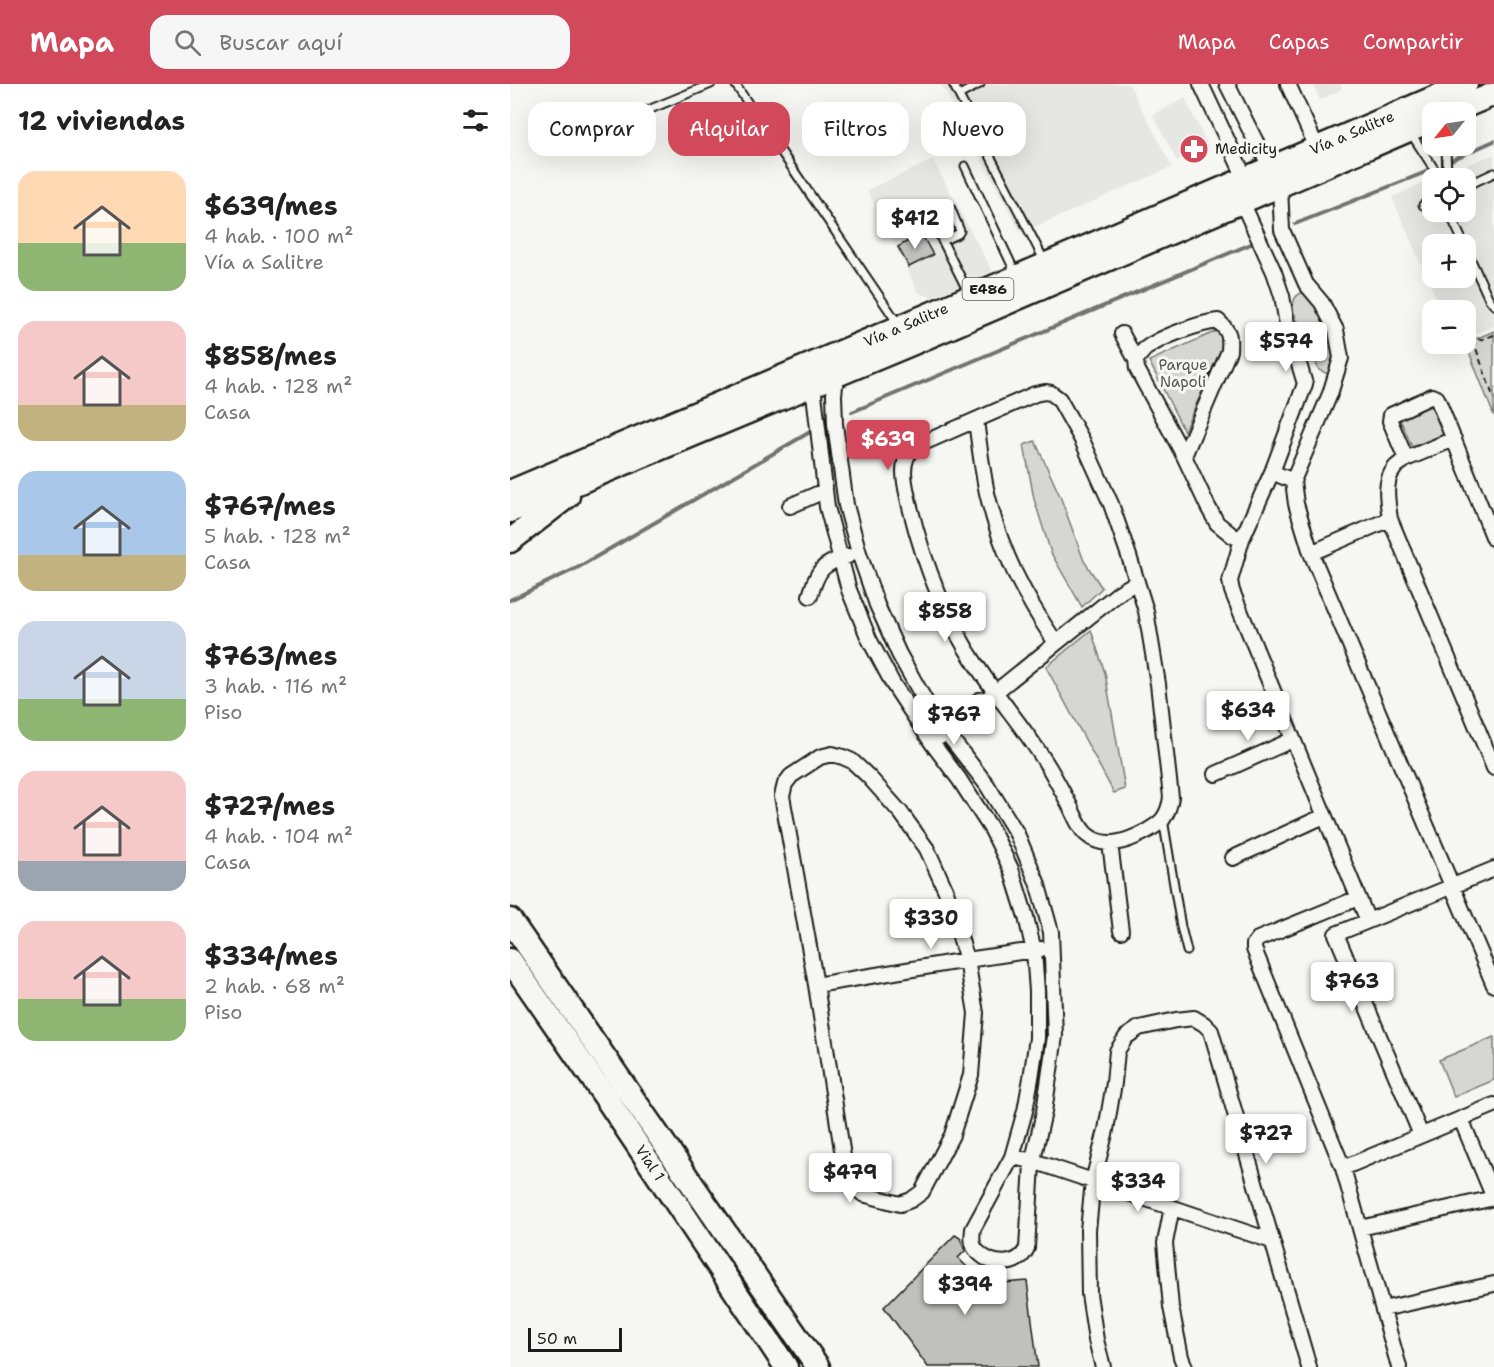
<!DOCTYPE html>
<html lang="es">
<head>
<meta charset="utf-8">
<style>
  :root { --surface:#fff; --page:#f6f6f6; --text:#222; --muted:#767676; --accent:#d1495b }
  body { margin:0; font-family:"Shantell Sans",sans-serif; background:var(--page); color:var(--text); height:100vh; display:flex; flex-direction:column; font-size:22px; white-space:nowrap }
  * { box-sizing:border-box; margin:0 }
  p { font-size:20px; color:var(--muted) }
  .icon { flex:none; width:33px; height:33px; fill:none; stroke:currentColor; stroke-width:2; stroke-linecap:round; stroke-linejoin:round }
  .map { position:relative; flex:1; overflow:hidden }
  .panel { display:flex; flex-direction:column; background:var(--surface); width:510px }
  .panel>* { flex:none }
  .guide { position:absolute; left:18px; top:18px; width:570px; height:54px; display:flex; gap:12px }
  .needle { width:39px; rotate:240deg }
  .buttons { position:absolute; left:912px; top:18px; display:grid; gap:12px }
  .buttons a { display:grid; place-items:center; width:54px; height:54px; border-radius:12px; background:var(--surface); box-shadow:0 6px 24px #0002; font-size:30px }
  .scale { position:absolute; left:18px; bottom:15px; width:94px; box-sizing:border-box; padding-left:6px; border:3px solid #1c1c1c; border-top:0; font-size:16px; line-height:21px; white-space:nowrap; color:#1c1c1c; -webkit-text-stroke:4px #f6f6f2; paint-order:stroke }
  .price { position:absolute; translate:-50% -51px; padding:0 14px; border-radius:6px; background:#fff; color:#222; font-size:20px; line-height:39px; filter:drop-shadow(0 2px 3px #0008) }
  .price::after { content:''; position:absolute; left:50%; top:36px; width:18px; height:14px; margin-left:-9px; background:inherit; clip-path:polygon(0 0,100% 0,50% 100%) }
  .price.selected { background:var(--accent); color:#fff }
  ul { padding:0; list-style:none }
  li { display:flex; align-items:center; gap:18px; height:150px; padding:0 18px }
  li span { display:grid; place-items:center; flex:none; width:168px; height:120px; border-radius:18px; color:#555 }
  li>.icon { margin-inline-start:auto }
  span .icon { width:72px; height:72px; fill:#fffc; stroke-width:1 }
  li b { font-size:26px }
  h2 { display:flex; justify-content:space-between; align-items:center; height:72px; padding:0 18px; font-size:26px }
  .tag { padding:0 21px; border-radius:18px; background:var(--surface); box-shadow:0 6px 24px #0002; font-size:21px; line-height:54px }
  .tag.selected { background:var(--accent); color:#fff }
  header { display:flex; align-items:center; gap:36px; box-sizing:border-box; height:84px; padding:0 30px; background:var(--accent); color:#fff }
  header strong { font-size:28px }
  nav { display:flex; gap:33px; margin-inline-start:auto; font-size:21px }
  .search { width:420px; height:54px; background:var(--page); display:flex; align-items:center; gap:15px; box-sizing:border-box; padding:0 21px; border-radius:18px; color:var(--muted); font-size:22px }
  main { display:flex; flex:1; min-height:0 }
  .map>svg:first-child { display:block }
  .built { fill:#e6e6e2; fill-rule:evenodd }
  .green { fill:#d6d6d2; stroke:#797977; stroke-width:1.5 }
  .lines { fill:none; stroke-linecap:round; stroke-linejoin:round }
  .stream { stroke:#727271; stroke-width:4 }
  .building { fill:#c0c0bd; stroke:#1c1c1c; stroke-width:1.5 }
  .lane-casing { stroke:#1c1c1c; stroke-width:11 }
  .street-casing { stroke:#1c1c1c; stroke-width:18 }
  .primary-casing { stroke:#1c1c1c; stroke-width:27 }
  .path { stroke:#1c1c1c; stroke-width:2; stroke-dasharray:6 4.5; stroke-linecap:butt }
  .lane { stroke:#f6f6f2; stroke-width:7 }
  .street { stroke:#f6f6f2; stroke-width:14 }
  .primary { stroke:#f6f6f2; stroke-width:22 }
  .labels { text-anchor:middle; dominant-baseline:central; stroke-width:6; stroke-linejoin:round; paint-order:stroke }
  .shield { fill:#f6f6f2; stroke:#5d5d5c; stroke-width:1.5 }
  .shield-label { font-size:14px; font-weight:bold; fill:#1c1c1c }
  .street-label { font-size:15px; fill:#1c1c1c; stroke:#f6f6f2 }
  .poi-label { font-size:15px; fill:#1c1c1c; stroke:#f6f6f2; text-anchor:start }
  .park-label { font-size:15px; fill:#545453; stroke:#f6f6f2 }
</style>
</head>
<body>
<header>
<strong>Mapa</strong>
<div class="search"><svg class="icon" aria-label="search" viewBox="0 0 24 24"><circle cx="10" cy="10" r="6"/><path d="M15 15l6 6"/></svg>Buscar aquí</div>
<nav><a>Mapa</a><a>Capas</a><a>Compartir</a></nav>
</header>
<main>
<section class="panel">
<h2>12 viviendas<svg class="icon" aria-label="filters" viewBox="0 0 24 24"><path d="M4 7h16M4 17h16"/><circle cx="9" cy="7" r="2"/><circle cx="15" cy="17" r="2"/></svg></h2>
<ul>
<li><span style="background:linear-gradient(#ffd9b3 60%,#8fb573 0)"><svg class="icon" aria-label="home" viewBox="0 0 24 24"><path d="M3 11l9-7 9 7M6 9v11h12V9"/></svg></span><div><b>$639/mes</b><p>4 hab. · 100 m²</p><p>Vía a Salitre</p></div></li>
<li><span style="background:linear-gradient(#f6c9c9 70%,#c2b280 0)"><svg class="icon" aria-label="home" viewBox="0 0 24 24"><path d="M3 11l9-7 9 7M6 9v11h12V9"/></svg></span><div><b>$858/mes</b><p>4 hab. · 128 m²</p><p>Casa</p></div></li>
<li><span style="background:linear-gradient(#a9c7e8 70%,#c2b280 0)"><svg class="icon" aria-label="home" viewBox="0 0 24 24"><path d="M3 11l9-7 9 7M6 9v11h12V9"/></svg></span><div><b>$767/mes</b><p>5 hab. · 128 m²</p><p>Casa</p></div></li>
<li><span style="background:linear-gradient(#c9d6e8 65%,#8fb573 0)"><svg class="icon" aria-label="home" viewBox="0 0 24 24"><path d="M3 11l9-7 9 7M6 9v11h12V9"/></svg></span><div><b>$763/mes</b><p>3 hab. · 116 m²</p><p>Piso</p></div></li>
<li><span style="background:linear-gradient(#f6c9c9 75%,#9aa5b1 0)"><svg class="icon" aria-label="home" viewBox="0 0 24 24"><path d="M3 11l9-7 9 7M6 9v11h12V9"/></svg></span><div><b>$727/mes</b><p>4 hab. · 104 m²</p><p>Casa</p></div></li>
<li><span style="background:linear-gradient(#f6c9c9 65%,#8fb573 0)"><svg class="icon" aria-label="home" viewBox="0 0 24 24"><path d="M3 11l9-7 9 7M6 9v11h12V9"/></svg></span><div><b>$334/mes</b><p>2 hab. · 68 m²</p><p>Piso</p></div></li>
</ul>
</section>
<div class="map">
<svg width="984" height="1283" viewBox="0 0 984 1283">
  <rect width="100%" height="100%" fill="#f6f6f2"/>
  <filter id="ink" filterUnits="userSpaceOnUse"><feTurbulence type="fractalNoise" baseFrequency=".0167" numOctaves="2"/><feDisplacementMap in="SourceGraphic" scale="12" xChannelSelector="R" yChannelSelector="G"/><feConvolveMatrix kernelMatrix="1 2 1 2 8 2 1 2 1" color-interpolation-filters="sRGB"/></filter>
  <g filter="url(#ink)">
    <!-- built -->
    <path class="built" d="M 431,0 L 619,0 L 662,83 L 511,149 Z
      M 803,0 L 830,0 L 832,5 L 810,16 Z
      M 675,14 L 698,62 L 667,77 L 643,31 Z
      M 984,70 L 984,242 L 956,254 L 956,226 L 931,226 L 882,113 L 922,95 L 922,128 L 956,128 L 956,94 L 924,94 ZM 922,160 L 956,160 L 956,194 L 922,194 Z
      M 423,76 L 483,189 L 422,213 L 409,209 L 357,106 Z"/>
    <!-- green -->
    <path class="green" d="M 794,208 L 803,214 L 826,267 L 818,290 L 809,286 L 782,224 C 784,215 785,211 794,208 Z
      M 709,246 L 714,259 L 674,347 L 639,277 Z
      M 984,247 L 984,332 L 959,268 L 963,256 Z
      M 921,320 L 934,350 L 902,363 L 889,333 Z
      M 525,357 L 550,412 L 574,477 L 592,504 L 572,523 L 541,469 L 524,415 L 514,361 Z
      M 581,546 L 595,589 L 615,705 L 604,709 L 536,583 Z
      M 984,953 L 984,996 L 944,1013 L 929,976 Z"/>
    <g class="lines">
      <!-- stream -->
      <path class="stream" d="M 939,77 L 984,57
        M 785,140 L 921,86
        M 342,328 L 741,160
        M 0,516 L 67,484 L 300,348"/>
    </g>
    <!-- building -->
    <path class="building" d="M 411,149 L 423,171 L 399,183 L 388,163 Z
      M 445,1151 L 450,1154 L 455,1167 L 448,1174 L 464,1190 L 492,1199 L 517,1197 L 528,1283 L 418,1283 L 374,1223 Z"/>
    <g class="lines">
      <!-- lane casing -->
      <g class="lane-casing">
        <path id="lane" d="M 225,0 L 389,241
          M 443,0 L 535,178
          M 449,11 L 470,0
          M 90,41 L 126,31 L 201,0
          M 900,48 L 930,94
          M 936,62 L 937,94
          M 455,82 L 506,190
          M 956,102 L 984,89
          M 913,121 L 922,117
          M 939,128 L 954,160
          M 432,157 L 448,150 L 450,147 L 441,125 L 437,121 C 430,121 424,125 419,130 L 459,210
          M 956,165 L 979,215 L 984,221
          M 653,735 L 671,843 L 677,867"/>
      </g>
      <!-- street casing -->
      <g class="street-casing">
        <path id="street" d="M 691,0 L 735,94
          M 717,0 L 746,58 L 761,83
          M 778,0 L 807,64
          M 770,103 L 772,146 L 796,200 L 812,219 L 826,246 L 831,274 L 820,310 L 783,397
          M 732,118 L 764,188 L 772,212 L 777,240 L 795,300 L 762,388 L 732,455 L 720,497 L 722,507 L 858,837 L 984,785
          M 612,250 L 626,276 L 627,285 L 674,372 L 698,423 L 707,439 L 723,452 L 732,455
          M 626,276 C 629,272 632,268 635,265 C 650,253 690,239 708,237 C 720,248 720,252 719,267 L 674,372
          M 303,301 L 317,423 L 339,506 L 359,555 L 383,600 L 422,659 L 449,695 L 482,746 L 501,785 L 516,833 L 524,867 L 527,907 L 527,954 L 521,994 L 515,1027 L 502,1073 L 463,1145 C 462,1153 461,1162 468,1168 C 482,1182 508,1184 517,1164 L 522,1080 L 534,1028 L 545,952 L 541,848 L 527,798 L 507,750 L 477,701 L 436,648 L 418,622 L 389,570 L 367,521 L 349,469 L 336,421 L 325,340 L 324,311 L 326,292
          M 535,308 L 541,309 L 549,315 L 572,356 L 601,420 L 619,472 L 636,527 L 648,600 L 661,713 C 660,721 658,728 653,735 C 648,741 642,744 635,748 C 616,758 594,766 576,750 C 568,742 565,732 560,722 C 553,709 546,695 538,682 C 517,647 489,616 467,582 C 434,533 414,480 400,423 C 396,404 387,378 404,363 L 525,310 Z
          M 466,336 C 469,360 472,385 477,409 C 491,468 513,510 546,559
          M 896,375 L 944,355
          M 762,388 L 783,397 L 786,420 L 801,469 L 984,901
          M 280,422 L 314,407
          M 984,455 L 927,314 L 922,312 L 881,331 L 880,337 L 896,375 C 893,378 886,381 884,385 C 873,399 878,419 880,435 L 984,684
          M 801,469 L 880,435
          M 300,512 C 308,486 311,480 338,472
          M 430,653 L 445,640 L 451,630 L 469,616 L 478,614 L 610,508 L 627,498
          M 322,670 L 333,673 L 342,677 L 359,693 L 391,729 L 417,765 L 436,807 L 457,876 L 466,929 L 461,991 L 442,1051 L 412,1108 L 401,1116 L 390,1120 L 353,1110 L 342,1101 L 336,1091 L 306,901 L 272,712 L 275,700 L 281,692 L 310,673 Z
          M 706,690 L 782,656
          M 600,759 L 611,847
          M 723,774 L 814,732
          M 848,814 L 748,855 L 744,860 L 744,865 L 833,1084 L 889,1283
          M 858,837 L 826,850 L 911,1051
          M 306,901 L 457,876 L 531,865
          M 951,1035 L 984,1114
          M 502,1073 L 523,1077 L 762,1157
          M 833,1084 L 984,1021
          M 662,1123 L 655,1159 L 661,1223 L 671,1273 L 675,1283
          M 850,1144 L 984,1114
          M 873,1225 L 984,1200
          M 593,1283 L 586,1256 L 579,1210 L 578,1146 L 583,1097 L 596,1046 L 604,999 L 607,967 L 616,953 L 629,944 L 666,936 L 684,934 L 694,940 L 701,947 L 799,1283"/>
      </g>
      <!-- primary casing -->
      <g class="primary-casing">
        <path id="primary" d="M 941,28 L 984,10
          M 0,408 L 390,243 L 956,0
          M 0,427 L 401,260 L 922,36
          M 0,457 L 58,412
          M 0,836 L 308,1283
          M 0,876 L 98,1017 L 276,1283"/>
      </g>
      <!-- path -->
      <path class="path" d="M 984,251 L 973,255 L 963,256 L 984,315"/>
      <!-- lane -->
      <use href="#lane" class="lane"/>
      <!-- street -->
      <use href="#street" class="street"/>
      <!-- primary -->
      <use href="#primary" class="primary"/>
    </g>
  </g>
  <!-- icons -->
  <defs>
    <g id="pharmacy-disc" transform="scale(1.5)"><circle r="9.5" fill="#d1495b" stroke="#f6f6f2"/><path d="M-2-6h4v4h4v4h-4v4h-4v-4h-4v-4h4Z" fill="#fff"/></g>
  </defs>
  <g fill-rule="evenodd">
    <use href="#pharmacy-disc" x="684" y="65"/>
  </g>
  <g class="labels">
    <!-- shield labels -->
    <rect class="shield" x="452.5" y="194" width="51" height="22" rx="4.5"/>
    <g class="shield-label">
      <text x="478" y="205">E486</text>
    </g>
    <!-- street labels -->
    <g class="street-label">
      <text transform="translate(842 49) rotate(-23)">Vía a Salitre</text>
      <text transform="translate(396 241) rotate(-23)">Vía a Salitre</text>
      <text transform="translate(140 1079) rotate(56)">Vial 1</text>
    </g>
    <!-- poi labels -->
    <g class="poi-label">
      <text x="705" y="65">Medicity</text>
    </g>
    <!-- park labels -->
    <g class="park-label">
      <text x="673" y="281">Parque<tspan x="673" dy="17">Napoli</tspan></text>
    </g>
  </g>
</svg>
<div class="buttons">
<a><svg class="needle" viewBox="-14 -14 28 28"><path d="M0-13l5 13h-10z" fill="#e53935"/><path d="M0 13l5-13h-10z" fill="#767676"/></svg></a>
<a><svg class="icon" aria-label="locate" viewBox="0 0 24 24"><circle cx="12" cy="12" r="6"/><path d="M12 2v4M12 18v4M2 12h4M18 12h4"/></svg></a>
<a>+</a>
<a>−</a>
</div>
<div class="scale">50 m</div>
<b class="price" style="left:405px;top:166px">$412</b>
<b class="price" style="left:776px;top:289px">$574</b>
<b class="price selected" style="left:378px;top:387px">$639</b>
<b class="price" style="left:435px;top:559px">$858</b>
<b class="price" style="left:738px;top:658px">$634</b>
<b class="price" style="left:444px;top:662px">$767</b>
<b class="price" style="left:421px;top:866px">$330</b>
<b class="price" style="left:842px;top:929px">$763</b>
<b class="price" style="left:756px;top:1081px">$727</b>
<b class="price" style="left:340px;top:1120px">$479</b>
<b class="price" style="left:628px;top:1129px">$334</b>
<b class="price" style="left:455px;top:1232px">$394</b>
<div class="guide">
<a class="tag">Comprar</a>
<a class="tag selected">Alquilar</a>
<a class="tag">Filtros</a>
<a class="tag">Nuevo</a>
</div>
</div>
</main>
</body>
</html>
